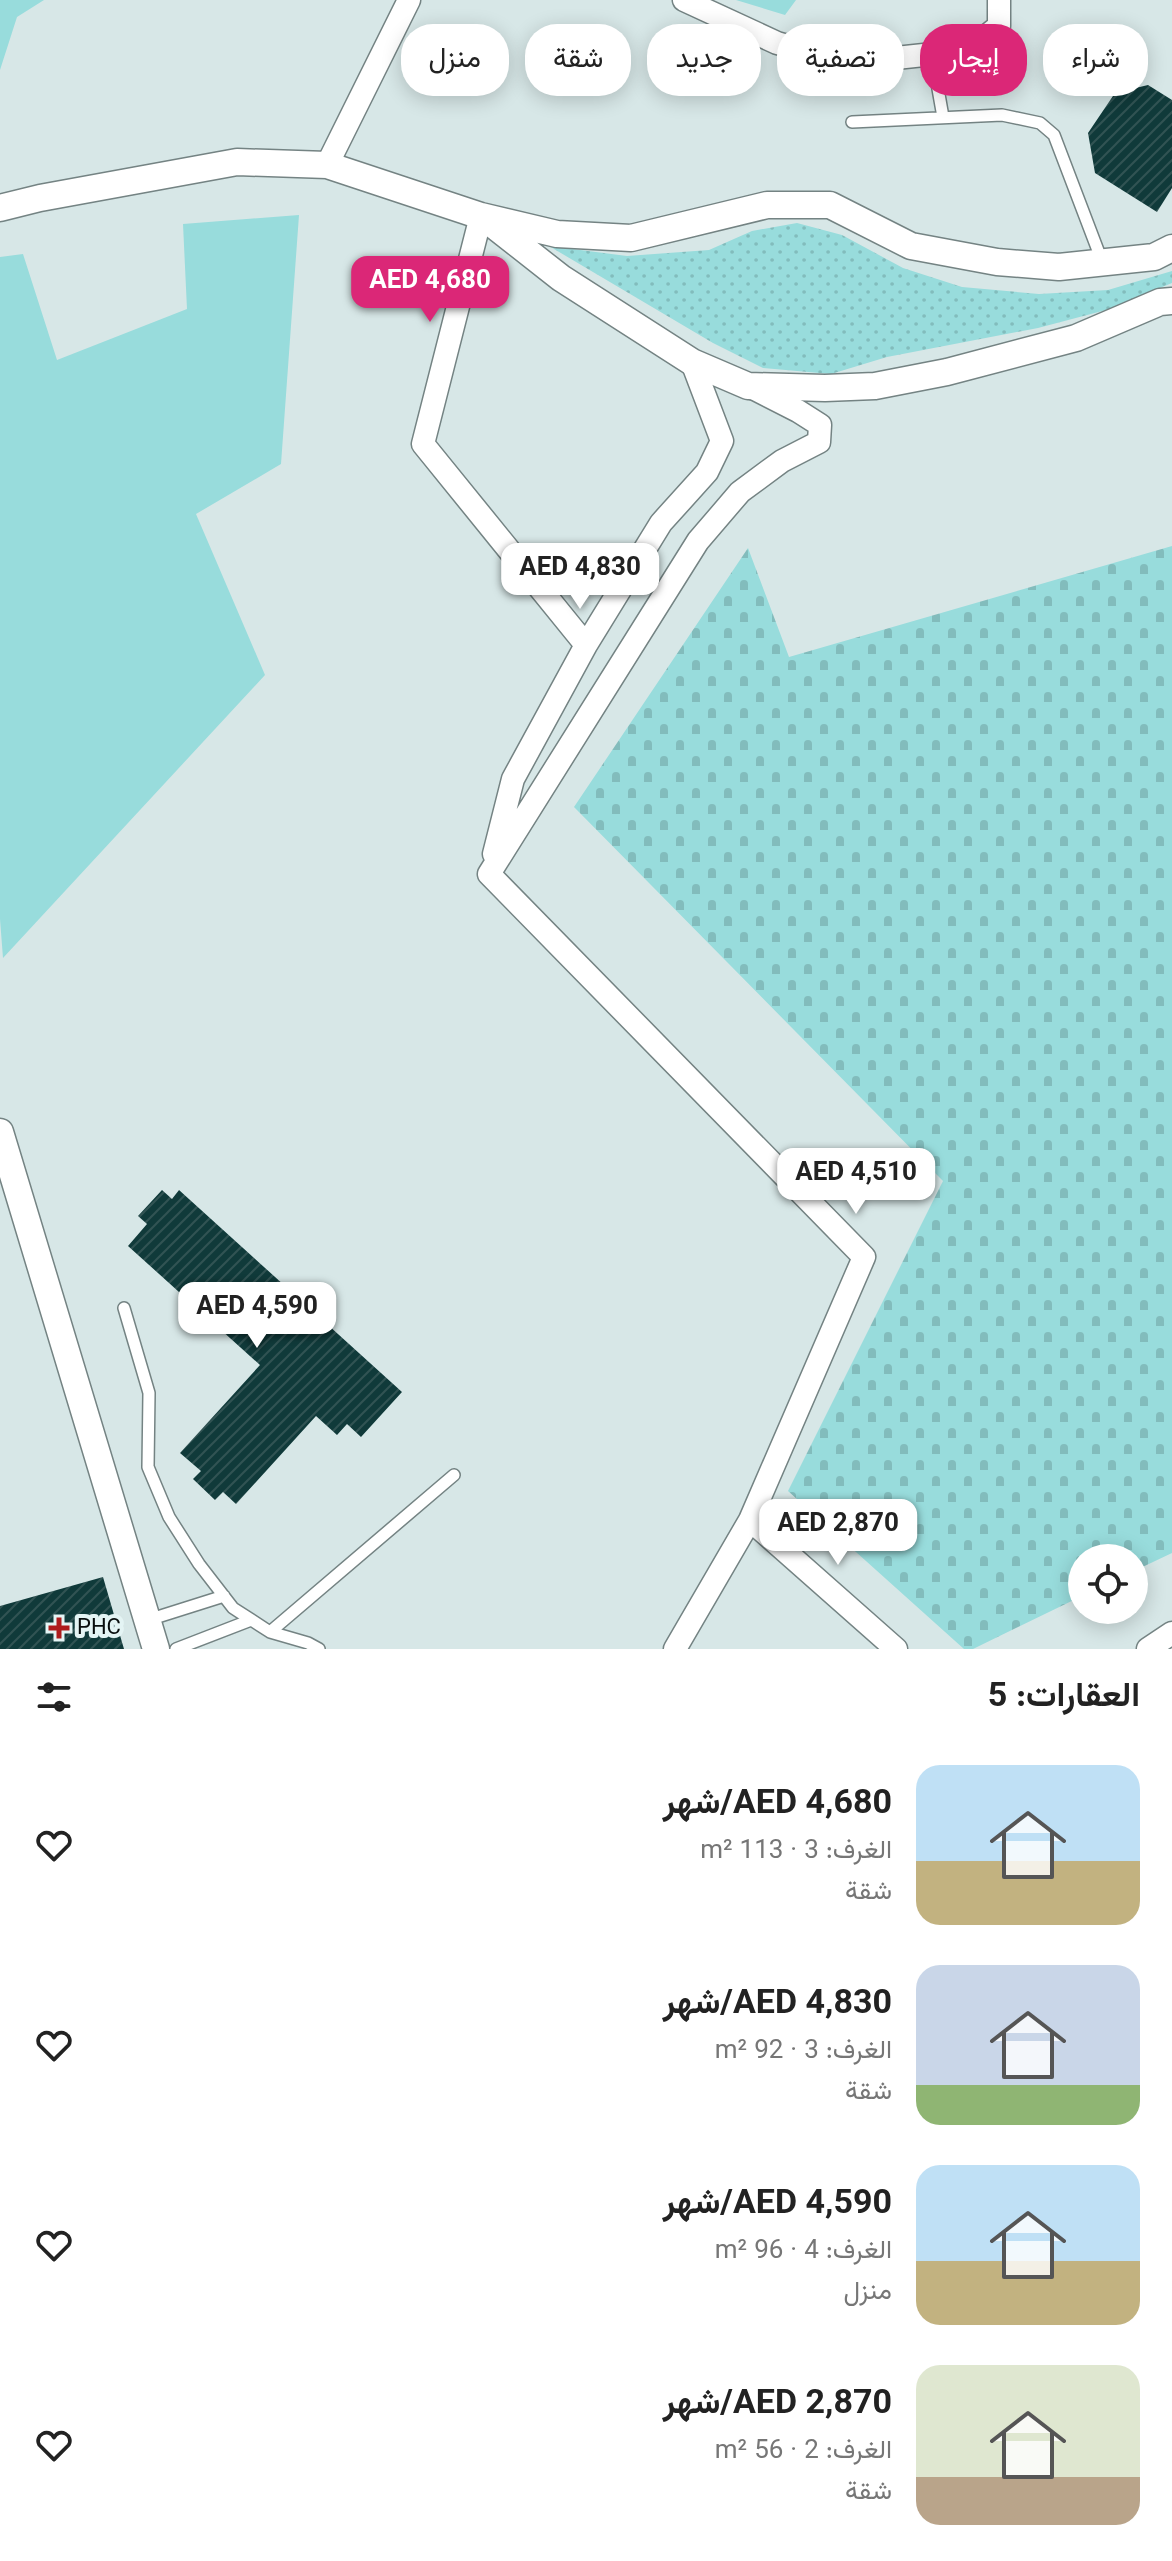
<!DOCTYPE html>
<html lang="ar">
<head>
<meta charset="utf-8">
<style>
  :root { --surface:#fff; --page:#f2f2f2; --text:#222; --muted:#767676; --accent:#db2777 }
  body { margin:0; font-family:Georgia,Vazirmatn,serif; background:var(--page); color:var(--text); direction:rtl; height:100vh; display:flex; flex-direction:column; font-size:30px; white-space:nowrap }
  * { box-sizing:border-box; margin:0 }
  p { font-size:26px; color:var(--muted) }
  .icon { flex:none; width:44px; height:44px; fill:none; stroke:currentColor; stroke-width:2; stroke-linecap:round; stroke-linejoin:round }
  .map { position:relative; height:1649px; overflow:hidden; direction:ltr }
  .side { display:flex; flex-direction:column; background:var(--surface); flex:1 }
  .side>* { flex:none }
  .banner { position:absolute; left:24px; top:24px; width:1124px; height:72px; direction:rtl; display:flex; gap:16px }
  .tools { position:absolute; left:1068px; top:1544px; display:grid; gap:16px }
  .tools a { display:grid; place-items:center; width:80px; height:80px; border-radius:50%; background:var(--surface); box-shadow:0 4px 20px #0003; font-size:40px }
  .price { position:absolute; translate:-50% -68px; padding:0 18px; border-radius:16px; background:#fff; color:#222; font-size:26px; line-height:52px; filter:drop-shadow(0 2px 4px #0008) }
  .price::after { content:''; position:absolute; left:50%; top:48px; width:24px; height:18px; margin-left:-12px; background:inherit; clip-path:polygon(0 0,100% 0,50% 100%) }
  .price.active { background:var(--accent); color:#fff }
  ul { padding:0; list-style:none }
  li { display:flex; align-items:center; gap:24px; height:200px; padding:0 32px }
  li span { display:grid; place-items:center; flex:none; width:224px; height:160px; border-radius:24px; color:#555 }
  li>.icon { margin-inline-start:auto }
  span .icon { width:96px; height:96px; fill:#fffc; stroke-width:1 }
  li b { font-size:34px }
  h2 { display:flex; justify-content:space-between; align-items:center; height:96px; padding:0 32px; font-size:34px }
  .pill { padding:0 28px; border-radius:32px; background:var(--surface); box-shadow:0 4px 20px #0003; font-size:28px; line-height:72px }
  .pill.active { background:var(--accent); color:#fff }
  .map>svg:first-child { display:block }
  .grass { fill:#98dcdc }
  .cemetery { fill:url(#cemetery-stones) }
  .park { fill:url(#park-dots) }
  .building { fill:url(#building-hatch) }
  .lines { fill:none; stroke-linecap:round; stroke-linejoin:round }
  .service-casing { stroke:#748383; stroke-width:14 }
  .minor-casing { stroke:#748383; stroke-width:25 }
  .tertiary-casing { stroke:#748383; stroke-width:29 }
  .service { stroke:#fff; stroke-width:11 }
  .minor { stroke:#fff; stroke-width:22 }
  .tertiary { stroke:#fff; stroke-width:26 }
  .poi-dot { fill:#ae1c1d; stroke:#e4f4f4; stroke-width:3 }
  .labels { text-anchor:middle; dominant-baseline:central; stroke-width:8; stroke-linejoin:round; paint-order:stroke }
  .poi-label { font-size:22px; fill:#080d0d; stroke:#e4f4f4; text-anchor:start }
</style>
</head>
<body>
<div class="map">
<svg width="1172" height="1649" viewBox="0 0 1172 1649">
  <defs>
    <pattern id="cemetery-stones" width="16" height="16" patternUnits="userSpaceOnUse" patternTransform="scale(2)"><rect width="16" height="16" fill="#98dcdc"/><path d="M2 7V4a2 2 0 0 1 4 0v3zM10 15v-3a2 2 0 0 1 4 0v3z" fill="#82bcbc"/></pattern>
    <pattern id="park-dots" width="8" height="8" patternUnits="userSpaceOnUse" patternTransform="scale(2)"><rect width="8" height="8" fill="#98dcdc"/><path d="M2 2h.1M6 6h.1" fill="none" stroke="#82bcbc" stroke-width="1.8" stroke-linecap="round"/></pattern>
    <pattern id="building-hatch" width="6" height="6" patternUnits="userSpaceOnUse" patternTransform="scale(2)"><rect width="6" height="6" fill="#103a3a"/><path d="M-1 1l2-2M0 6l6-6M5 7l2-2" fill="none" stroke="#315353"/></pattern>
  </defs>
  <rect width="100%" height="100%" fill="#d7e7e7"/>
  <!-- grass -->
  <path class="grass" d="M 0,0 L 44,0 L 17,17 L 0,70 Z
    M 736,0 L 796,0 L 785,15 Z
    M 299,215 L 281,464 L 196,514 L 265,675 L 3,958 L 0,919 L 0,257 L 23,254 L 57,360 L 187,309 L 183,224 Z"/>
  <!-- cemetery -->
  <path class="cemetery" d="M 1172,546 L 1172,1553 L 1134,1571 L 1134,1558 L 1082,1558 L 1082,1596 L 973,1649 L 964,1649 L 788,1491 L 943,1181 L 574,807 L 748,548 L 789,657 Z"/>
  <!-- park -->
  <path class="park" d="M 797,223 L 842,235 L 903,268 L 962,287 L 1039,294 L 1108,290 L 1172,271 L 1172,283 L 1106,310 L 1038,328 L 887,357 L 831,374 L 763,368 L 713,343 L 549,246 L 627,256 L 709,250 L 752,231 Z"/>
  <!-- building -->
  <path class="building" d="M 1148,85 L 1172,100 L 1172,188 L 1157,212 L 1095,173 L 1088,133 L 1115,93 Z
    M 162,1190 L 172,1199 L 179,1190 L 402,1392 L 361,1437 L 347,1424 L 337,1435 L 316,1416 L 236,1504 L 223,1492 L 215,1500 L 193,1479 L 201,1471 L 180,1453 L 260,1365 L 128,1246 L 147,1224 L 138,1216 Z
    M 103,1577 L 124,1649 L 0,1649 L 0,1606 Z"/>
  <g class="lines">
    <!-- service casing -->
    <g class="service-casing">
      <path id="service" d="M 932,55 L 943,117
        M 852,122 L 1002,115 L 1040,123 L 1054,135 L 1102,261
        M 124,1308 L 149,1393 L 148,1467 L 169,1517 L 199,1564 L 233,1608 L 270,1632 L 308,1643 L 319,1649
        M 148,1620 L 224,1596
        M 270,1632 L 454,1475
        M 176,1649 L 251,1620"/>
    </g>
    <!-- minor casing -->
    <g class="minor-casing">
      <path id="minor" d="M 684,0 L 777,43 L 849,63 L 952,52 L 979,42 L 999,26 L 999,0
        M 327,165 L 409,0
        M 481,216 L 423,444 L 586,645
        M 494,854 L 513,779 L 586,645 L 661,523 L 707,472 L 722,441 L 692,362
        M 489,874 L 864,1257 L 750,1520 L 675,1649
        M 489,874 L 698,541 L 740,492 L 782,461 L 819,442 L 820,425 L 798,411 L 751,387
        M 750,1520 L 896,1649
        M 1148,1649 L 1172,1633"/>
    </g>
    <!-- tertiary casing -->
    <g class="tertiary-casing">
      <path id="tertiary" d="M 0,208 L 40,198 L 237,162 L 327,165 L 481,216 L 557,234 L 631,238 L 767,205 L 830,205 L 911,246 L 997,262 L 1059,267 L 1154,257 L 1172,248
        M 491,223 L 561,278 L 692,362 L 748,386 L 825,388 L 875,386 L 947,372 L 1076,338 L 1160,302 L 1172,301
        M 0,1132 L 156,1649"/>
    </g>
    <!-- service -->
    <use href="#service" class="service"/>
    <!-- minor -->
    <use href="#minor" class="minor"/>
    <!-- tertiary -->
    <use href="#tertiary" class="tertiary"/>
  </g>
  <!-- markers -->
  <path class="poi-dot" d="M55 1616h8v8h8v8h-8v8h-8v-8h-8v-8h8z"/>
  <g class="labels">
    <!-- poi labels -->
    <g class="poi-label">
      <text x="77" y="1628">PHC</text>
    </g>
  </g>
</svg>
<div class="tools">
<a><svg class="icon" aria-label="locate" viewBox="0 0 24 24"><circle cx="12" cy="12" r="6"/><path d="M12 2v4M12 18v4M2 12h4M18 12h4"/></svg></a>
</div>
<b class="price active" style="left:430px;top:324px">AED 4,680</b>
<b class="price" style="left:580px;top:611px">AED 4,830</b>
<b class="price" style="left:856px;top:1216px">AED 4,510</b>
<b class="price" style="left:257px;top:1350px">AED 4,590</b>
<b class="price" style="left:838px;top:1567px">AED 2,870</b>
<div class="banner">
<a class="pill">شراء</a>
<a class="pill active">إيجار</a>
<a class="pill">تصفية</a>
<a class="pill">جديد</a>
<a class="pill">شقة</a>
<a class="pill">منزل</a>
</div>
</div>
<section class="side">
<h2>العقارات: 5<svg class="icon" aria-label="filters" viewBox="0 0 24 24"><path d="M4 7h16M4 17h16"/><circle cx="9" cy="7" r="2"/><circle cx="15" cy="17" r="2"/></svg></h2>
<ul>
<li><span style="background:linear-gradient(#bfe0f5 60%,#c2b280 0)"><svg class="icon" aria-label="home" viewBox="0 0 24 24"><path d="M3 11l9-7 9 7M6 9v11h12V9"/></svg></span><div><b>AED 4,680/شهر</b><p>الغرف: 3 · 113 m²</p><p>شقة</p></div><svg class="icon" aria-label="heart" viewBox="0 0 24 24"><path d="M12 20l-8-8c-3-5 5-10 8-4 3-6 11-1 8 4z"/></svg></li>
<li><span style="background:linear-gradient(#c9d6e8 75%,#8fb573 0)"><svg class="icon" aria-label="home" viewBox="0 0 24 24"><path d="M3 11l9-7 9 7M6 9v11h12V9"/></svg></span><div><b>AED 4,830/شهر</b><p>الغرف: 3 · 92 m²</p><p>شقة</p></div><svg class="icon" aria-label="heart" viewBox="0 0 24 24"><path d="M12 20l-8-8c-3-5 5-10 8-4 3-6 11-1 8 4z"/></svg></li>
<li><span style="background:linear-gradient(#bfe0f5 60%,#c2b280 0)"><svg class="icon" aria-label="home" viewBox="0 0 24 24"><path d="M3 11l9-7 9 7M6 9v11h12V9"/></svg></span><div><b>AED 4,590/شهر</b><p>الغرف: 4 · 96 m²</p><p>منزل</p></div><svg class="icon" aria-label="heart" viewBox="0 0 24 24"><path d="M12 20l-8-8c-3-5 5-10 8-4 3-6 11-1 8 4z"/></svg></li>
<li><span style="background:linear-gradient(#dfe7d0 70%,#b9a48a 0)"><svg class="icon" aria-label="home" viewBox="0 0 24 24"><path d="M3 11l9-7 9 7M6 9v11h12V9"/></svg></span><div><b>AED 2,870/شهر</b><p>الغرف: 2 · 56 m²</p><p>شقة</p></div><svg class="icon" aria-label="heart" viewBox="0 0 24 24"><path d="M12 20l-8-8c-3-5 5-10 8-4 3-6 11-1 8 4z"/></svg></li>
</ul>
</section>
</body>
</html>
